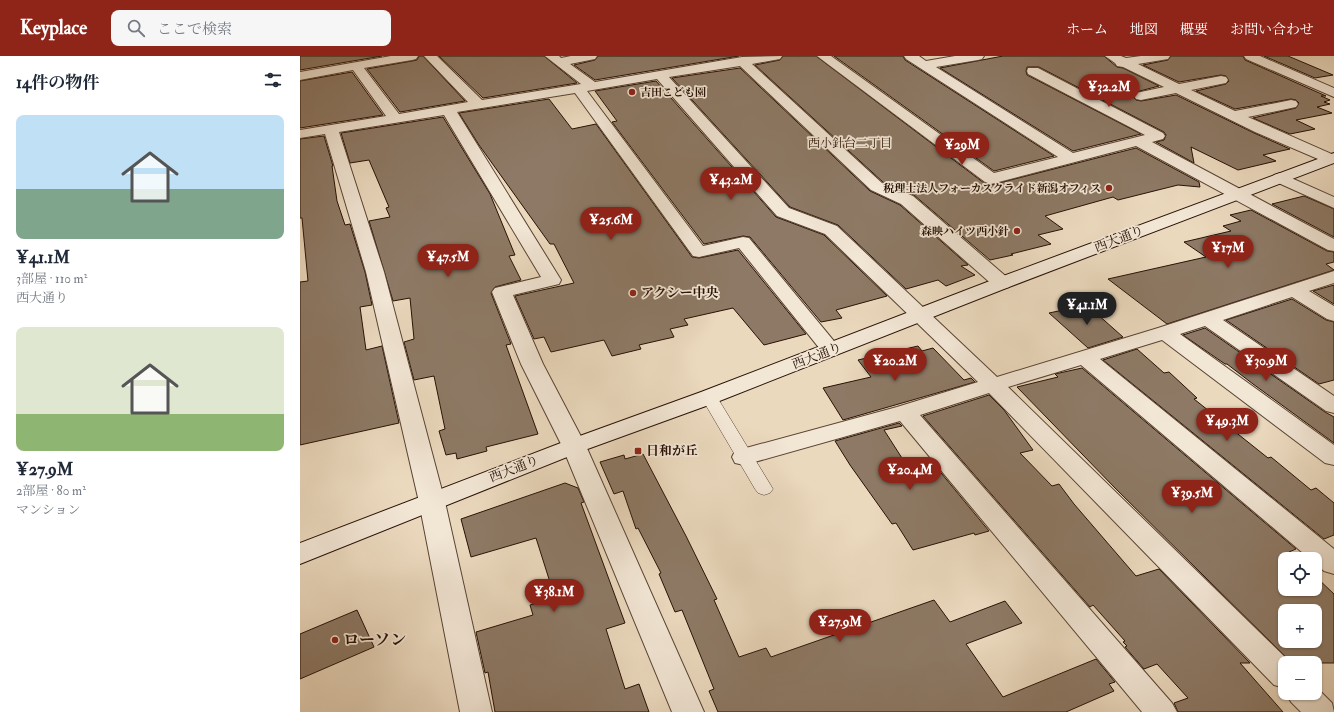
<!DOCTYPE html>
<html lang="ja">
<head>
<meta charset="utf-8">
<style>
  :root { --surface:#fff; --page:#f6f6f7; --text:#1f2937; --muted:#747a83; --accent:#8f2418 }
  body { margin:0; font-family:"IM FELL Double Pica","Noto Serif JP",serif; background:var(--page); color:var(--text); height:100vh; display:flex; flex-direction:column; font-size:15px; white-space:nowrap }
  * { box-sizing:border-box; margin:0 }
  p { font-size:13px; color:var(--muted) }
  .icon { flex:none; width:22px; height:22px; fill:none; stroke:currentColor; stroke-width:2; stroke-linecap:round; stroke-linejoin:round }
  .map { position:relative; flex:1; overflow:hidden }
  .sheet { display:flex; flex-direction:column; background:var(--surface); width:300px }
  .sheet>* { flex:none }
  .controls { position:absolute; left:978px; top:496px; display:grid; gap:8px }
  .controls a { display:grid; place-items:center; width:44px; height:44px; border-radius:8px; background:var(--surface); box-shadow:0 1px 3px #0004; font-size:20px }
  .price { position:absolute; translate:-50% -34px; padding:0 9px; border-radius:14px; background:var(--accent); color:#fff; font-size:13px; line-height:26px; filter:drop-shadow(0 1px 2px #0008) }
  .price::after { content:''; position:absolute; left:50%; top:24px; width:12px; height:9px; margin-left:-6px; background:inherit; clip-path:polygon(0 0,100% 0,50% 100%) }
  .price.selected { background:#222; color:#fff }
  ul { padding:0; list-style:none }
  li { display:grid; align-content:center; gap:8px; height:212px; padding:0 16px }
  li span { display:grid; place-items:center; height:124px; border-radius:8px; color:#555 }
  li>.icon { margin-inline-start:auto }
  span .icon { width:72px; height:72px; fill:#fffc; stroke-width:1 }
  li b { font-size:17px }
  h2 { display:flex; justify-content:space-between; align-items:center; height:48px; padding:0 16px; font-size:17px }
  header { display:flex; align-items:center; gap:24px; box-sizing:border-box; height:56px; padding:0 20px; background:var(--accent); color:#fff }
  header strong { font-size:19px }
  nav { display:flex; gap:22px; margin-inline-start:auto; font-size:14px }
  .search { width:280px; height:36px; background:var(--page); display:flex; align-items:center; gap:10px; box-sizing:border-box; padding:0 14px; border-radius:8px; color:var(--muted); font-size:15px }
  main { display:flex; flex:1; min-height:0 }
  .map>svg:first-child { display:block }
  .building { fill:#8d7965; stroke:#281105; fill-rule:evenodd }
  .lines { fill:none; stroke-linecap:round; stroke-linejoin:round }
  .lane-casing { stroke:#594333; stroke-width:1 }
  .street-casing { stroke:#594333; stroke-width:2 }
  .secondary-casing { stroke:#281105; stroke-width:2 }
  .lane { fill:#f2e6d5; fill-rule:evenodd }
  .street { fill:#f2e6d5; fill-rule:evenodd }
  .secondary { fill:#f2e6d5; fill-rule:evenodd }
  .poi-dot { fill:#8f2418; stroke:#f2e6d5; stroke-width:1.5 }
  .labels { text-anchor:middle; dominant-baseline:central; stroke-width:3.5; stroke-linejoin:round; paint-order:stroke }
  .far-poi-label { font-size:11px; font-weight:bold; fill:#281105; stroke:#f2e6d5; text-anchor:end }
  .far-neighbourhood-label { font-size:12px; fill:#281105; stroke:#f2e6d5 }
  .street-label { font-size:13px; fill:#281105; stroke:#f2e6d5 }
  .poi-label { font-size:13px; font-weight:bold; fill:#281105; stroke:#f2e6d5; text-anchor:start }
  .near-poi-label { font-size:16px; font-weight:bold; fill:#281105; stroke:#f2e6d5; text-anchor:start }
</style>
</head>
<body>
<header>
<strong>Keyplace</strong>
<div class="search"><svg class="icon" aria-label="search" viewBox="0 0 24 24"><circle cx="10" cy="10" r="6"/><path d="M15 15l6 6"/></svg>ここで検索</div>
<nav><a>ホーム</a><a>地図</a><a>概要</a><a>お問い合わせ</a></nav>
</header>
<main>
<section class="sheet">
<h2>14件の物件<svg class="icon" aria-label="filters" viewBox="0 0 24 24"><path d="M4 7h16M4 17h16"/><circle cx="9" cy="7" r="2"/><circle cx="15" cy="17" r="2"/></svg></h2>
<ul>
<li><span style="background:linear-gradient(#bfe0f5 60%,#7fa58c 0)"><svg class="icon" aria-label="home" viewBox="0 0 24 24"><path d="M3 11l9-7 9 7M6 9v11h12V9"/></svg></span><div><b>¥41.1M</b><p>3部屋 · 110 m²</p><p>西大通り</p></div></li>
<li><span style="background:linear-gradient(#dfe7d0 70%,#8fb573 0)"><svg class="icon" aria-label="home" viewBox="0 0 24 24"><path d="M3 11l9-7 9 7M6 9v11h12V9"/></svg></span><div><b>¥27.9M</b><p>2部屋 · 80 m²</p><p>マンション</p></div></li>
</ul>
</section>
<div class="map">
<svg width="1034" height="656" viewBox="0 0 1034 656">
  <rect width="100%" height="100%" fill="#ebd9be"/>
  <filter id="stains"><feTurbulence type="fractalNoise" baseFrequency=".005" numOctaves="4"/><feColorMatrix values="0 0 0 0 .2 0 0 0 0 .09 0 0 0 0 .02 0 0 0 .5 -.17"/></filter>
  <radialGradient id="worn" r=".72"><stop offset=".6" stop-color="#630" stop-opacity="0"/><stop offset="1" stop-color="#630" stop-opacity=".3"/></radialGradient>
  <!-- building -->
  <path class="building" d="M 0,0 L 82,0 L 0,14 Z
    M 119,0 L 123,0 L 165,45 L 100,56 L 67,13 L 112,5 L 117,4 Z
    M 139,0 L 244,0 L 277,27 L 183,42 Z
    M 298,0 L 439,0 L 295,24 L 274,9 L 295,4 Z
    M 483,0 L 516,0 L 684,127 L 691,129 L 836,92 L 899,126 L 900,131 L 878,129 L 818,144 L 813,141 L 745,160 L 763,173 L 738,179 L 751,188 L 711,198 L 713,199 L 690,204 L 614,139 L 584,127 L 455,9 L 480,4 Z
    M 534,0 L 603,0 L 605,4 L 754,100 L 694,115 Z
    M 703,0 L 804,0 L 817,11 L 823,12 L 859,30 L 836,36 L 833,41 L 836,44 L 841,45 L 876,39 L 954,77 L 990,93 L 963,99 L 976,105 L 938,114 L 891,91 L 894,107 L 856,86 L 864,84 L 866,79 L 864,76 L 739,11 L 727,11 L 726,15 L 727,19 L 841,78 L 773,95 L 640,12 Z
    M 871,0 L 943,0 L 945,4 L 1026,40 L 1021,40 L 1030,44 L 1024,46 L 1030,48 L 1017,51 L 1032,57 L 996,64 L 1015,73 L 990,78 L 953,62 L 996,52 L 999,47 L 996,44 L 991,43 L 935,53 L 896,35 L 926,28 L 929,25 L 926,20 L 921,19 L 879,26 L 843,9 L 868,4 Z
    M 964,0 L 988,0 L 1033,19 L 1015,22 Z
    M 440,12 L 570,135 L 600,149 L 668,209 L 661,210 L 675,219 L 646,230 L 638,224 L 606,233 L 538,169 L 490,151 L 372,22 Z
    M 52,16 L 83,59 L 0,72 L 0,25 Z
    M 356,25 L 476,161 L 524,179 L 587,240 L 536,254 L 542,262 L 521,266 L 450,181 L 443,180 L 404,188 L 312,66 L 317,65 L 295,35 Z
    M 249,43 L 272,73 L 296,68 L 392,201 L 399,202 L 438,194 L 506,278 L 464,289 L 433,252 L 384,263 L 388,269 L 370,273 L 374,281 L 339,289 L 341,293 L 312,300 L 304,284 L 251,296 L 244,281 L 234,283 L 215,240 L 274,227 L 254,188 L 250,188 L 179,89 L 159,57 Z
    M 143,61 L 190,138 L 215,199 L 209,200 L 221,224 L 195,231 L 191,237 L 211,288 L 206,289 L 238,378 L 186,391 L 187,395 L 157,403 L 156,397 L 146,399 L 139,375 L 145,373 L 134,320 L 114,324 L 104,286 L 114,283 L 110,242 L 93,245 L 69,165 L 90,161 L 86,152 L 89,151 L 69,104 L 50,107 L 41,77 Z
    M 24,80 L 33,110 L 32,110 L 37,145 L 45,169 L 50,168 L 65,216 L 72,249 L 60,251 L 66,294 L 82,290 L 99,367 L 0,389 L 0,226 L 8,225 L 2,162 L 0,162 L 0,83 Z
    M 1004,140 L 1034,153 L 1034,181 L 972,148 Z
    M 951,154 L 1027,195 L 1034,196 L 1034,206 L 1026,208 L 1034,214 L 867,268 L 808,223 L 906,201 L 884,186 L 931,175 L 923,170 L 941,165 L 930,159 Z
    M 1034,229 L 1034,248 L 1013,235 Z
    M 992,243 L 1026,264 L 1034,266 L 1034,324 L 1019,328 L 926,264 Z
    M 787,249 L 823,281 L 788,292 L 749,257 Z
    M 905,272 L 1025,356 L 1034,361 L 1034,387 L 953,328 L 927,308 L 925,308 L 883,279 Z
    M 618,290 L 622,295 L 633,292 L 664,324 L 671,322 L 675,326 L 543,364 L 523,332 L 571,321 L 558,304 Z
    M 837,293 L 864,317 L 869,316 L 897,342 L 894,343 L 968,402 L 971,401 L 1011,434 L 1016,432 L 1034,447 L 1034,479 L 1024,483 L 803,304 Z
    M 782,312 L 996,493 L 989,496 L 996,503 L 985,503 L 985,533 L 1015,533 L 1015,520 L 1034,538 L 1034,607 L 992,607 L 815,432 L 717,331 L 758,321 L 755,318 ZM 985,555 L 1015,555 L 1015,585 L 985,585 Z
    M 689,339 L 704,354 L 733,394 L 720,397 L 752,430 L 759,428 L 774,448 L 836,520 L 859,513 L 950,607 L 940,607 L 983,656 L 878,656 L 874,647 L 888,642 L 857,608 L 844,613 L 825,591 L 827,590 L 823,586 L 825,585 L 793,549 L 790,551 L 623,360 Z
    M 599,367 L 602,370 L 584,374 L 609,413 L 632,406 L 689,475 L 675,479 L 674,477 L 613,494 L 596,467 L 592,468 L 550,409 L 535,385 Z
    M 343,398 L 386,480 L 417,543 L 414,544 L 439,601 L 466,592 L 471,601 L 634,544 L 650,566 L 705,545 L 722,567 L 666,588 L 703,641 L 796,603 L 815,626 L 809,628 L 814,635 L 766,656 L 418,656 L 409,635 L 414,633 L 382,554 L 375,556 L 359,518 L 361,517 L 338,472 L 336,473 L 323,435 L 314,438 L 300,406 L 324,399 L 325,403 Z
    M 265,427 L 278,432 L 284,446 L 281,447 L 325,567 L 306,573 L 325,633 L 339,628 L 349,656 L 195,656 L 188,616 L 185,617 L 176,576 L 233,559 L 230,549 L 255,542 L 236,482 L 171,501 L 161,463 Z
    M 57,554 L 74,591 L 0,623 L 0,578 Z"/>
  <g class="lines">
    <!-- lane casing -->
    <g class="lane-casing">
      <path id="lane" d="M 409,336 L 414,338 L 417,341 L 473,433 L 470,437 L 464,439 L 458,437 L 455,433 L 401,341 L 404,338 Z"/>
    </g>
    <!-- street casing -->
    <g class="street-casing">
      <path id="street" d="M 91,0 L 118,0 L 116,3 L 112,4 L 64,12 L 99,58 L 168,46 L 124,0 L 137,0 L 182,44 L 281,28 L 245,0 L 259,0 L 261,2 L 271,0 L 297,0 L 295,3 L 270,8 L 295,26 L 442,1 L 482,0 L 480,3 L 452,8 L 583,128 L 613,140 L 709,223 L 712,227 L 709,231 L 702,233 L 695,231 L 601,148 L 571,134 L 440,10 L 369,21 L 489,152 L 537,170 L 697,321 L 858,272 L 1034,215 L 1034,227 L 1009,235 L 1034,250 L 1034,265 L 1027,263 L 992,241 L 923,264 L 1034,340 L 1034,357 L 1026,355 L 905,270 L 880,278 L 1034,389 L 1034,409 L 1025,407 L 862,284 L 800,303 L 1034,493 L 1034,518 L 1024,515 L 1015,507 L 1015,503 L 1010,503 L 781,309 L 708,331 L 991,607 L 985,607 L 985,632 L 974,629 L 689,337 L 620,359 L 872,647 L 877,656 L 842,656 L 600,365 L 444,409 L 435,407 L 432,401 L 435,395 L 597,351 L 678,326 L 525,178 L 477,160 L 357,23 L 287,35 L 403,190 L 443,181 L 449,182 L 538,290 L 542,294 L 538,298 L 531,300 L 524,298 L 439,192 L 399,201 L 393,200 L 275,37 L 157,56 L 261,224 L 259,228 L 213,239 L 243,308 L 286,390 L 404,656 L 372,656 L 262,390 L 221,308 L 192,236 L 195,232 L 241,221 L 144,59 L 39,76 L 84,216 L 145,446 L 192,656 L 160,656 L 119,446 L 66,216 L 25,78 L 0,82 L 0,74 L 86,60 L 53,14 L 0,24 L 0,16 Z
        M 517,0 L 531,0 L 694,117 L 758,101 L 606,3 L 604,0 L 619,0 L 626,5 L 655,0 L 684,0 L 682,3 L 678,4 L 636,11 L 773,97 L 845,79 L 728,18 L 727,15 L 728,12 L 738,12 L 863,77 L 865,80 L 863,83 L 852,86 L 1034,183 L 1034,195 L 1028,194 L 836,90 L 691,128 L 685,126 Z
        M 805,0 L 821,0 L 826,2 L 841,0 L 870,0 L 868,3 L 838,8 L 879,28 L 921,20 L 926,21 L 928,24 L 926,27 L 891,34 L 935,55 L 991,44 L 996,45 L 998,48 L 996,51 L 948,61 L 1034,99 L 1034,107 L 1025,106 L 955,76 L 876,37 L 841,44 L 836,43 L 834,40 L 836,37 L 864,31 L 823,11 L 817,10 L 815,7 Z
        M 944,0 L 960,0 L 1034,32 L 1034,41 L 946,3 Z
        M 980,117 L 1034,141 L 1034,152 L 974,125 L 972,122 L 974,119 Z
        M 1015,630 L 1032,647 L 1034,656 L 1001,656 L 991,646 L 986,637 L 1015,637 Z"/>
    </g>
    <!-- secondary casing -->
    <g class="secondary-casing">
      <path id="secondary" d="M 1034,97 L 1034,107 L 709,231 L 417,346 L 282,395 L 0,508 L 0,487 L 266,385 L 401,336 L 695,223 Z"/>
    </g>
    <!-- lane -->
    <use href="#lane" class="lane"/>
    <!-- street -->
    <use href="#street" class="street"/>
    <!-- secondary -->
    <use href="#secondary" class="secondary"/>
  </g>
  <!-- markers -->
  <g class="poi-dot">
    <circle cx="332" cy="36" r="4"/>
    <circle cx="809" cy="132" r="4"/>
    <circle cx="717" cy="175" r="4"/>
    <circle cx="333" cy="237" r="4"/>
    <rect x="334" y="391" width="8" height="8" rx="2"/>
    <circle cx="35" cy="584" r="4"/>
  </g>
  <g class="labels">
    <!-- far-poi labels -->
    <g class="far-poi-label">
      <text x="340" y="36" text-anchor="start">吉田こども園</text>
      <text x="801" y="132">税理士法人フォーカスクライド新潟オフィス</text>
      <text x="709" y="175">森映ハイツ西小針</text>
    </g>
    <!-- far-neighbourhood labels -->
    <g class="far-neighbourhood-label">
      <text x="550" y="87">西小針台二丁目</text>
    </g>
    <!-- street labels -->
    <g class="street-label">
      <text transform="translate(819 183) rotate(-21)">西大通り</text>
      <text transform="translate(517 300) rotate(-21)">西大通り</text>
      <text transform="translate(214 413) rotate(-21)">西大通り</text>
    </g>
    <!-- poi labels -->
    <g class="poi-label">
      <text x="341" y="237">アクシー中央</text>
      <text x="346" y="395">日和が丘</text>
    </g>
    <!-- near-poi labels -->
    <g class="near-poi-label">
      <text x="43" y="584">ローソン</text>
    </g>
  </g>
  <rect width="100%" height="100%" filter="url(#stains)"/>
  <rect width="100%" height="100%" fill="url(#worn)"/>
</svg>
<div class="controls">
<a><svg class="icon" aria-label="locate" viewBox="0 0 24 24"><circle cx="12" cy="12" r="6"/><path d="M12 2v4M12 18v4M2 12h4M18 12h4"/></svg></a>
<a>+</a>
<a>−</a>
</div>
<b class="price" style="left:809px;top:52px">¥32.2M</b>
<b class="price" style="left:662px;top:110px">¥29M</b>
<b class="price" style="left:431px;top:145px">¥43.2M</b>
<b class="price" style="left:311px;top:185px">¥25.6M</b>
<b class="price" style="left:928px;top:213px">¥17M</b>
<b class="price" style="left:148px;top:222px">¥47.5M</b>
<b class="price selected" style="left:787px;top:270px">¥41.1M</b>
<b class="price" style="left:595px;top:326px">¥20.2M</b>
<b class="price" style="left:966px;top:326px">¥30.9M</b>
<b class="price" style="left:927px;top:386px">¥49.3M</b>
<b class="price" style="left:610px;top:435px">¥20.4M</b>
<b class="price" style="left:892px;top:458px">¥39.5M</b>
<b class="price" style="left:254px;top:557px">¥38.1M</b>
<b class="price" style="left:540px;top:587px">¥27.9M</b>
</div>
</main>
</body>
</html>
